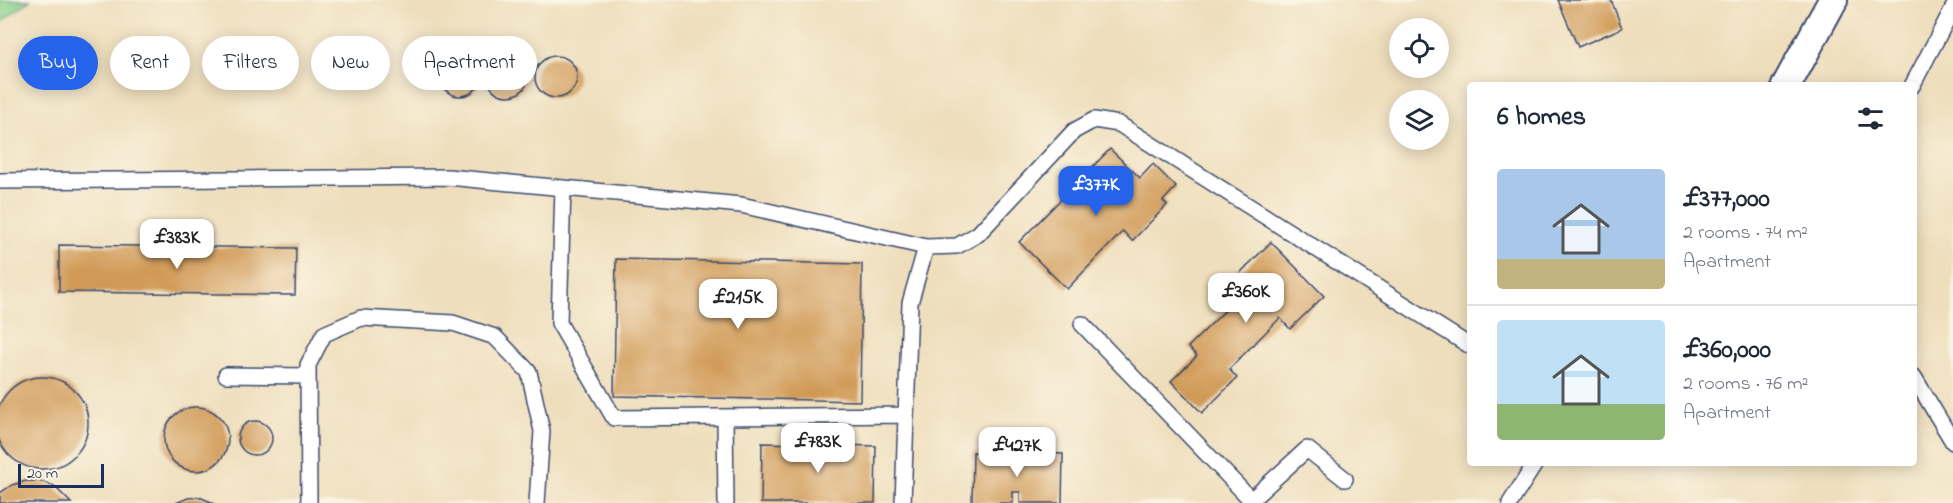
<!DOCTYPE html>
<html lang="en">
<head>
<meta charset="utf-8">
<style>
  :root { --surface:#fff; --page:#f6f6f7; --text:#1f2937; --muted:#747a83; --line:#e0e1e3; --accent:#2563eb }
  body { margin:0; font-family:"Indie Flower",sans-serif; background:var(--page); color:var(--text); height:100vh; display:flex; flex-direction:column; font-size:22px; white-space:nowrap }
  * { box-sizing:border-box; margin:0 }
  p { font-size:20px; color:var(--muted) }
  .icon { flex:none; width:33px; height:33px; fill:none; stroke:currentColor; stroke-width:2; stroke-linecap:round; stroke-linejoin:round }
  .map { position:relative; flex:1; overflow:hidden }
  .side { position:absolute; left:1467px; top:82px; width:450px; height:384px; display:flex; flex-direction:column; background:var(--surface); border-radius:6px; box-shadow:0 3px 15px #0003 }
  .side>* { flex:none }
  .guide { position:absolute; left:18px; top:36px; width:570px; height:54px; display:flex; gap:12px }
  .fabs { position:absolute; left:1389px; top:18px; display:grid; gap:12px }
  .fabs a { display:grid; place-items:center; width:60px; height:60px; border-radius:50%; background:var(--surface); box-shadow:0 3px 15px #0003; font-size:30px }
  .scale { position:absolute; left:18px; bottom:15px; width:86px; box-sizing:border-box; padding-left:6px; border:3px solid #1b2f5e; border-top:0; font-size:16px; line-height:21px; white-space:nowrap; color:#1b2f5e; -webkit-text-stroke:4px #fcf5e5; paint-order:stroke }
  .price { position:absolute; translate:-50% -51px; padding:0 14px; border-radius:12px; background:#fff; color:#222; font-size:20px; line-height:39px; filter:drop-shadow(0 2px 3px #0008) }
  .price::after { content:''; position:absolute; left:50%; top:36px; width:18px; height:14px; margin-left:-9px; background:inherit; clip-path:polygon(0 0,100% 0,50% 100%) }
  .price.on { background:var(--accent); color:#fff }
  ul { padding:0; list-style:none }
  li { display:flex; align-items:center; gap:18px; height:150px; padding:0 30px }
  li+li { border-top:2px solid var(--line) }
  li span { display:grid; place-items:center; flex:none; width:168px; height:120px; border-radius:6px; color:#555 }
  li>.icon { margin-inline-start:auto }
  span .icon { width:72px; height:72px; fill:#fffc; stroke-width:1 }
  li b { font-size:26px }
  h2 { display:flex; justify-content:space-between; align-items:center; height:72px; padding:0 30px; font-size:26px }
  .chip { padding:0 21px; border-radius:27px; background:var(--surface); box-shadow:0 3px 15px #0003; font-size:21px; line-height:54px }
  .chip.on { background:var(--accent); color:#fff }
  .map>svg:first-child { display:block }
  .green { fill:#88d08c; stroke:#528075; stroke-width:1.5 }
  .building { fill:#d09a56 }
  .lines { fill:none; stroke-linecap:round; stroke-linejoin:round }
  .lane-casing { stroke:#3b496c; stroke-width:18 }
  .street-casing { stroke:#3b496c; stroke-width:32 }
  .lane { stroke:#fff; stroke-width:15 }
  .street { stroke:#fff; stroke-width:28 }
</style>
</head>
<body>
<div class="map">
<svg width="1953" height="503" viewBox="0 0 1953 503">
  <rect width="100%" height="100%" fill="#fcf5e5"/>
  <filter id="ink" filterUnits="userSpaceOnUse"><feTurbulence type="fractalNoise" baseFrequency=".0167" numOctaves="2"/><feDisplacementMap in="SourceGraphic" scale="12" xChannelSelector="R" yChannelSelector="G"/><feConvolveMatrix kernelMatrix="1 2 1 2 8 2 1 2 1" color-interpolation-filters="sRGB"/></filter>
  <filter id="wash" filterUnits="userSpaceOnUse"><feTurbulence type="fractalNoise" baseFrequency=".008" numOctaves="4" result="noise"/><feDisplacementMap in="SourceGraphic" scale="24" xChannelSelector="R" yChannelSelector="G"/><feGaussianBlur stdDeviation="1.35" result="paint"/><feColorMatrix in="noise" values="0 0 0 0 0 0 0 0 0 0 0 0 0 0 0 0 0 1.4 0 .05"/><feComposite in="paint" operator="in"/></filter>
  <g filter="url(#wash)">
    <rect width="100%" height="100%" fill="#eedebc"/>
    <!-- green -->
    <path class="green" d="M 0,0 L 30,0 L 0,23 Z"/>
    <g id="blocks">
      <!-- building -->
      <path class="building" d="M 1558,0 L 1611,0 L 1622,28 L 1578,47 Z
        M487 75a21 21 0 1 1 42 0a21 21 0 1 1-42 0Z
        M439 75a21 21 0 1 1 42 0a21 21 0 1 1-42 0Z
        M535 77a21 21 0 1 1 42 0a21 21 0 1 1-42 0Z
        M 1110,149 L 1140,178 L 1153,164 L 1176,187 L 1163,201 L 1167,205 L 1132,241 L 1123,231 L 1067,289 L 1019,242 Z
        M 1271,242 L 1324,296 L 1290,329 L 1280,318 L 1229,369 L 1237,378 L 1202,413 L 1171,381 L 1197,356 L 1188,347 L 1249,287 L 1238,275 Z
        M 59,245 L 296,248 L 295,295 L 59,292 Z
        M 616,259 L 862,264 L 860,401 L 614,396 Z
        M-4 423a46 46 0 1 1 92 0a46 46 0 1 1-92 0Z
        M164 439a32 32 0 1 1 64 0a32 32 0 1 1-64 0Z
        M238 438a17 17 0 1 1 34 0a17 17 0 1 1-34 0Z
        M 762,443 L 876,446 L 875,503 L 761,503 Z
        M 973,452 L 1063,454 L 1062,503 L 1020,503 L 1020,492 L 1013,492 L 1013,503 L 972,503 Z
        M 26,481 L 40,481 L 54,486 L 71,503 L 0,503 L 0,493 L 12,485 Z
        M 199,497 L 214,503 L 176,503 L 188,498 Z"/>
    </g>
  </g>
  <g filter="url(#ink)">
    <use href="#blocks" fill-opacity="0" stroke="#3b496c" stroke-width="1.5"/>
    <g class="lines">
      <!-- lane casing -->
      <g class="lane-casing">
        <path id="lane" d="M 1912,86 L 1953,8
          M 0,181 L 448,177 L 741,205 L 926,247 L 957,246 L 978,234 L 1074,131 L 1094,120 L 1119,124 L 1470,346
          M 563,188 L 559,323 L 614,418 L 906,415
          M 1082,324 L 1254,503
          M 226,375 L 308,376
          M 1914,377 L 1953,442
          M 725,417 L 726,503
          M 1251,500 L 1307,449 L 1345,479
          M 309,503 L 308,365 L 324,334 L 361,318 L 453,323 L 495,337 L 529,372 L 542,431 L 537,503
          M 903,503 L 910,303 L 926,247
          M 1510,503 L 1535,464"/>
      </g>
      <!-- street casing -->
      <g class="street-casing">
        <path id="street" d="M 1786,86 L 1833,0"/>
      </g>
      <!-- lane -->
      <use href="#lane" class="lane"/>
      <!-- street -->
      <use href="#street" class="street"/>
    </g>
  </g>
</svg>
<div class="fabs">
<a><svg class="icon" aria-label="locate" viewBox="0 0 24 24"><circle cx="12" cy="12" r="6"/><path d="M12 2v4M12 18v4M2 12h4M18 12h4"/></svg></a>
<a><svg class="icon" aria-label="layers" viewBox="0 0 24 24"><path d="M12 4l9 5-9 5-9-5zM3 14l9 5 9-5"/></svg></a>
</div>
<div class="scale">20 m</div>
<b class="price on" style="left:1096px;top:217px">£377K</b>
<b class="price" style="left:177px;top:270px">£383K</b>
<b class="price" style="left:1246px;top:324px">£360K</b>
<b class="price" style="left:738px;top:330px">£215K</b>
<b class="price" style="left:818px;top:474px">£783K</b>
<b class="price" style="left:1017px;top:478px">£427K</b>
<div class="guide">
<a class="chip on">Buy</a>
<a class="chip">Rent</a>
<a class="chip">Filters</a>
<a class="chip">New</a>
<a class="chip">Apartment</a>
</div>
<section class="side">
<h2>6 homes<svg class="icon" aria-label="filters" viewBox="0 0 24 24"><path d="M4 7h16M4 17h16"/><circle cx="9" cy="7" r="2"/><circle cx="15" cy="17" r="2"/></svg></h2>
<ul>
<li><span style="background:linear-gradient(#a9c7e8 75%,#c2b280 0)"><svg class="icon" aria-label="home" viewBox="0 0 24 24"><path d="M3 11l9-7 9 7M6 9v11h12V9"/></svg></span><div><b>£377,000</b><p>2 rooms · 74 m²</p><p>Apartment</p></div></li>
<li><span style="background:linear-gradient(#bfe0f5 70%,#8fb573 0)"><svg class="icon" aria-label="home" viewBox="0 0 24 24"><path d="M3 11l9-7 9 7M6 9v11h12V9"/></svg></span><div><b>£360,000</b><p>2 rooms · 76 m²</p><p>Apartment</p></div></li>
</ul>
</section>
</div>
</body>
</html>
